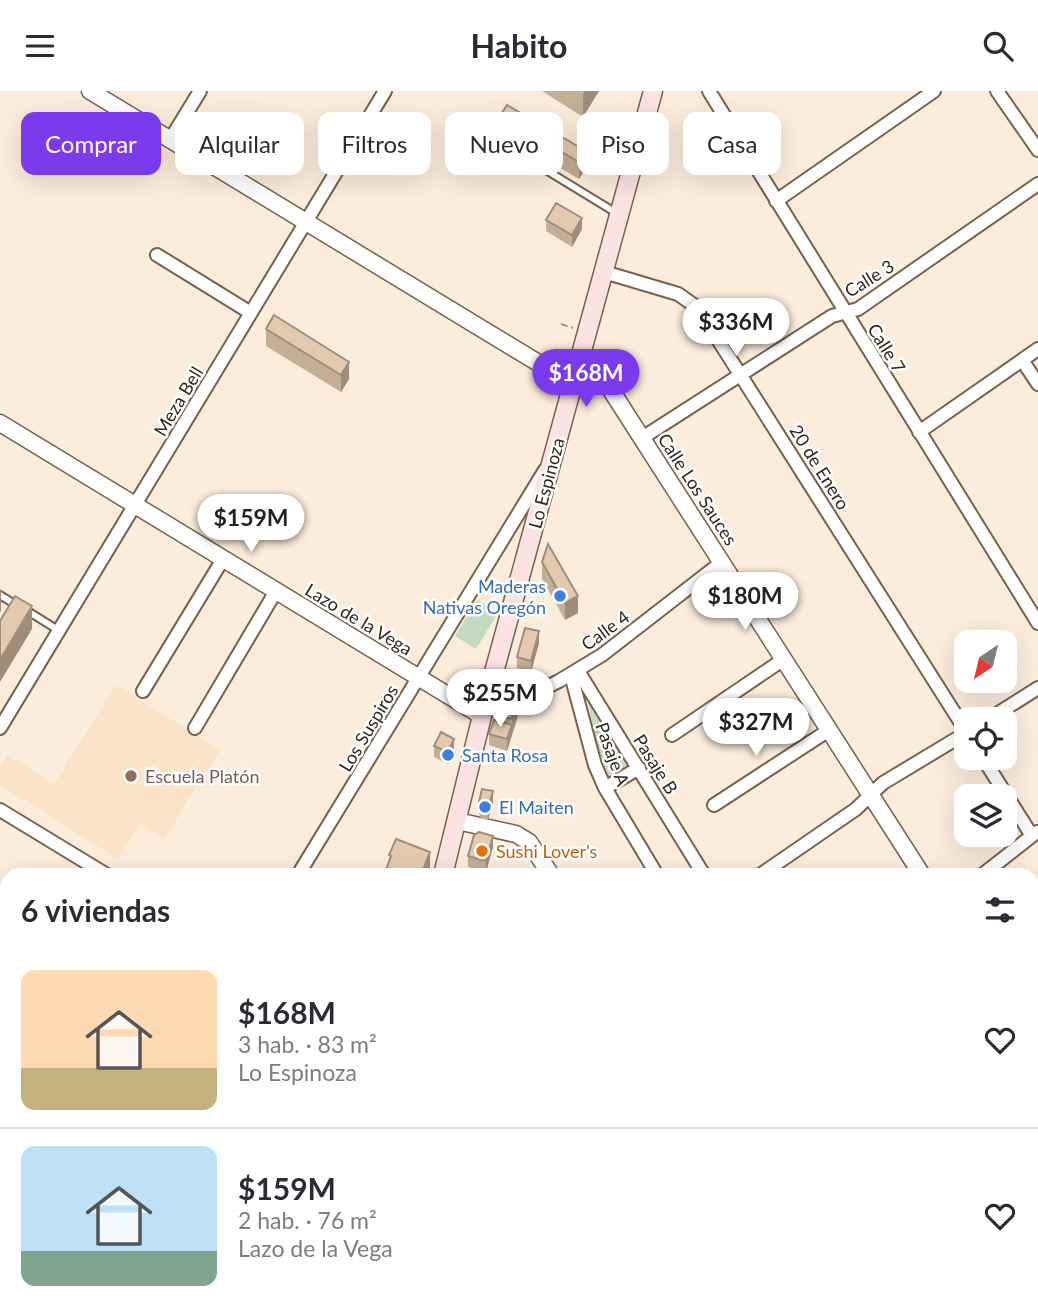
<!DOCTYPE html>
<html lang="es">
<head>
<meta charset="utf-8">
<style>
  :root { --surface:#fff; --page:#f2f2f3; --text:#2b2b33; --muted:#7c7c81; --line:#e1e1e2; --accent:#7c3aed }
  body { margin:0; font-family:Lato,sans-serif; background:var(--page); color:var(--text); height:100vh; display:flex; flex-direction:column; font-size:26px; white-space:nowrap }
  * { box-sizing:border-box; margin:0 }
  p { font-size:23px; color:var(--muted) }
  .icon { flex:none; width:38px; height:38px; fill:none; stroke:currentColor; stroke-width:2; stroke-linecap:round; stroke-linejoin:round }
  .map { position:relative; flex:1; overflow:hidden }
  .panel { position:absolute; left:0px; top:777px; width:1040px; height:448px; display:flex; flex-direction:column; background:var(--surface); border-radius:21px 21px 0 0; box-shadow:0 7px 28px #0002 }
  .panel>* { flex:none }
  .guide { position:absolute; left:21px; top:21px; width:998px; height:63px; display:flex; gap:14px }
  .needle { width:46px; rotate:215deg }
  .controls { position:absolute; left:954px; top:539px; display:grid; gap:14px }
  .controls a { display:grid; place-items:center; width:63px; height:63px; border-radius:14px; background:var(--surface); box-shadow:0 7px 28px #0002; font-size:35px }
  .price { position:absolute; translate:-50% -60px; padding:0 16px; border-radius:24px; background:#fff; color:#222; font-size:23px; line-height:46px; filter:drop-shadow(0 2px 4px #0008) }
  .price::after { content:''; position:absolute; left:50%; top:42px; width:21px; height:16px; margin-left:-10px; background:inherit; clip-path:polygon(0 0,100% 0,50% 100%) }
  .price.active { background:var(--accent); color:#fff }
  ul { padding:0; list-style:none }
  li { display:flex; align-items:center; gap:21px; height:175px; padding:0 21px }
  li+li { border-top:2px solid var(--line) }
  li span { display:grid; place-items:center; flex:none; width:196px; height:140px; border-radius:14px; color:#555 }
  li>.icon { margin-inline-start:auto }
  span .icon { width:84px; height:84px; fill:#fffc; stroke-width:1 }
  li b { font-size:30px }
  h2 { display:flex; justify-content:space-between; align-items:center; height:84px; padding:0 21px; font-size:30px }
  .pill { padding:0 24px; border-radius:14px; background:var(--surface); box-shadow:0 7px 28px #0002; font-size:24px; line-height:63px }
  .pill.active { background:var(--accent); color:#fff }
  header { display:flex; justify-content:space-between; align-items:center; height:91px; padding:0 21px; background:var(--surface); font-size:32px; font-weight:700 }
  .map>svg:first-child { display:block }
  .built { fill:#fbe3c8 }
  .industrial { fill:url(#industrial-grid) }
  .grass { fill:url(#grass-tufts) }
  .green { fill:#c4dbc2 }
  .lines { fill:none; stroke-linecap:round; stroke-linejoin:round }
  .service-casing { stroke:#78624a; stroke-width:10 }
  .minor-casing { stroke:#78624a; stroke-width:16 }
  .tertiary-casing { stroke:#78624a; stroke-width:19 }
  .secondary-casing { stroke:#78624a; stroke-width:21 }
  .path { stroke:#a79a8d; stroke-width:2; stroke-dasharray:7 3.5; stroke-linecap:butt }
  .service { stroke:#fff; stroke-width:6 }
  .minor { stroke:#fff; stroke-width:12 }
  .tertiary { stroke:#fff; stroke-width:16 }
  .secondary { stroke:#fbe2e3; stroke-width:18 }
  .wall { fill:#c3ae96 }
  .shaded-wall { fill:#9f8d7a }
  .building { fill:#e3caaf; stroke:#9f8d7a; stroke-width:2 }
  .shop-dot { fill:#3f7fe0; stroke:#fff; stroke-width:2.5 }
  .education-dot { fill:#8d6e63; stroke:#fff; stroke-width:2.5 }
  .food-dot { fill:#e8710a; stroke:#fff; stroke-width:2.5 }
  .labels { text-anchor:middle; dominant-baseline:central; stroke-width:5; stroke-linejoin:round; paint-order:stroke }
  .street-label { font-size:18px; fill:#2f261b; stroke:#fff }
  .shop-label { font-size:18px; fill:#366cbe; stroke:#fff; text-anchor:start }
  .education-label { font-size:18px; fill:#785e54; stroke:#fff; text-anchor:start }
  .food-label { font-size:18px; fill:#c56008; stroke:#fff; text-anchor:start }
</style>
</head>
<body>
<header><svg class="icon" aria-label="menu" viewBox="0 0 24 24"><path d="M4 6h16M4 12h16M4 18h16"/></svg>Habito<svg class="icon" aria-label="search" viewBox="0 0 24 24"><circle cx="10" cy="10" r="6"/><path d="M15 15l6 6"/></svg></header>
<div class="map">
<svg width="1038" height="1225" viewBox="0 0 1038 1225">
  <defs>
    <pattern id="industrial-grid" width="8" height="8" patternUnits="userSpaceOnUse" patternTransform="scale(1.75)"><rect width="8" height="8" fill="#f2dccf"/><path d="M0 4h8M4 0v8" fill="none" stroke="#d0bdb1"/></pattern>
    <pattern id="grass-tufts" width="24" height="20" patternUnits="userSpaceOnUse" patternTransform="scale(1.75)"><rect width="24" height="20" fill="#c4dbc2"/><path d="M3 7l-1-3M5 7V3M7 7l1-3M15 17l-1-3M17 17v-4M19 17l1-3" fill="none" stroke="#a9bca6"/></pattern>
  </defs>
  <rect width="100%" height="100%" fill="#fbecdc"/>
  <!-- built -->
  <path class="built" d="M 116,594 L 220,659 L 164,748 L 140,733 L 118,768 L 0,694 L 0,677 L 8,664 L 54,693 Z"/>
  <!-- industrial -->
  <path class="industrial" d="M 195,1218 L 319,1218 L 317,1225 L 191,1225 Z"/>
  <!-- grass -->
  <path class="grass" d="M 586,597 L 633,676 L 607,690 L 599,675 Z"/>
  <!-- green -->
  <path class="green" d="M 477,509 L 498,522 L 476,558 L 455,545 Z"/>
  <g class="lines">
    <!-- service casing -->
    <g class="service-casing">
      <path id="service" d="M 505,54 L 618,123
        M 0,504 L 16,514
        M 26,519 L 58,539"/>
    </g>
    <!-- minor casing -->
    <g class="minor-casing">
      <path id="minor" d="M 709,0 L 1038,532
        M 997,0 L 1038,59
        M 170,49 L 200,0
        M 776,110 L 934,0
        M 157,164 L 251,222
        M 604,181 L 678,203 L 698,217 L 966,640
        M 1022,269 L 1038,293
        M 919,341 L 1038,258
        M 642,347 L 832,225 L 858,218 L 1038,93
        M 578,580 L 704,784
        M 494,583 L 535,595 L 551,594 L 559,590 L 602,564 L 722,471
        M 571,584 L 595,674 L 605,697 L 657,784
        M 143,600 L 223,468
        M 989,628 L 1038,597
        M 0,637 L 385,0
        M 195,637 L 276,500
        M 672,644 L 784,568
        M 983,667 L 1032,745
        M 605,697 L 639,677
        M 714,714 L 829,639
        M 0,719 L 107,784
        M 298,784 L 545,379
        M 760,784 L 856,718 L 883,692 L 966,642
        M 982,784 L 1037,741
        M 0,871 L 7,875
        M 1032,874 L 1038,871
        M 1032,1096 L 1038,1105
        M 632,1218 L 637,1225
        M 947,1218 L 951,1225
        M 1030,1218 L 1034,1224
        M 30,1225 L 34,1218
        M 424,1225 L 426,1218"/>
    </g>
    <!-- tertiary casing -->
    <g class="tertiary-casing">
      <path id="tertiary" d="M 90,0 L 545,276 C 566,286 581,272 600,282 L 922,784
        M 0,332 L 482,625
        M 457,730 L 516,743 L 529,751 L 551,784
        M 1032,957 L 1038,966
        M 1032,1048 L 1038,1044
        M 829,1218 L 833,1225
        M 768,1225 L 776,1218"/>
    </g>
    <!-- secondary casing -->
    <g class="secondary-casing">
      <path id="secondary" d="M 443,784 L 482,625 L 653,0
        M 329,1225 L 331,1218"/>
    </g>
    <!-- path -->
    <path class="path" d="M 561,233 L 573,237"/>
    <!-- service -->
    <use href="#service" class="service"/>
    <!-- minor -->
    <use href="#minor" class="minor"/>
    <!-- tertiary -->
    <use href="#tertiary" class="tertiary"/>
    <!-- secondary -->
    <use href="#secondary" class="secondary"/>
  </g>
  <!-- wall -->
  <path class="wall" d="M 542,0 L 599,0 L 583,26 Z
    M 500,25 L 586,60 L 586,77 L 579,88 L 500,42 Z
    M 546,129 L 582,138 L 572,156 L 546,140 Z
    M 266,238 L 349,288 L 341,301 L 266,255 Z
    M 542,471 L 578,522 L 565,529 L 542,488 Z
    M 539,552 L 531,581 L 517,577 L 517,566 Z
    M 525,602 L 507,660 L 489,654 L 489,643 L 498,630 L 498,624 Z
    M 434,655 L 454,659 L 448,673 L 434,666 Z
    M 479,711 L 493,712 L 488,729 L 481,727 L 479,723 Z
    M 493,756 L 486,781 L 468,776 L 468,765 Z
    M 271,1218 L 295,1218 L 291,1225 L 283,1225 Z"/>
  <!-- shaded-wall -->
  <path class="shaded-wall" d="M 585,0 L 599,0 L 583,26 L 583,3 Z
    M 586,60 L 586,77 L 579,88 L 579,71 Z
    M 582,127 L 582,138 L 572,156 L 572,144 Z
    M 349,271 L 349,288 L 341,301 L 341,284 Z
    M 1,497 L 1,520 L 0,521 L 0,499 Z
    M 578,505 L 578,522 L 565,529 L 565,512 Z
    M 32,515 L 32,538 L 0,591 L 0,569 Z
    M 539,540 L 539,552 L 531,581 L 531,570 Z
    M 525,585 L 525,602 L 507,660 L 507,648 L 512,634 L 512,628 Z
    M 454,648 L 454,659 L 448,673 L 448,661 Z
    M 493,700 L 493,712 L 488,729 L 488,717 Z
    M 493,745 L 493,756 L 486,781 L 486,770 Z
    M 430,761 L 430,778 L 428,784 L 421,784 Z
    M 289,1218 L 295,1218 L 291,1225 L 289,1225 Z"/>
  <!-- building -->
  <path class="building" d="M 507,14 L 586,60 L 579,71 L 500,25 Z
    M 556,112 L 582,127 L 572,144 L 546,129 Z
    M 274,224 L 349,271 L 341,284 L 266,238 Z
    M 548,453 L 578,505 L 565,512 L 542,471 Z
    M 15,505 L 32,515 L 0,569 L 0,530 Z
    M 525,537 L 539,540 L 531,570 L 517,566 Z
    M 511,581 L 525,585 L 512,628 L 498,624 Z
    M 494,629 L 512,634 L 507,648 L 489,643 Z
    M 441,641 L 454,648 L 448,661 L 434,655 Z
    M 482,698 L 493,700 L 488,717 L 481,715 L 479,711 Z
    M 479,741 L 493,745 L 486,770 L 468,765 L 474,744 Z
    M 396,748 L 430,761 L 421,784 L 384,784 L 391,765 L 389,764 Z"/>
  <!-- markers -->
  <g class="shop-dot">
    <circle cx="560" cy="505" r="7"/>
    <circle cx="448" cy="664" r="7"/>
    <circle cx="485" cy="716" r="7"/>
  </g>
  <circle class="education-dot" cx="131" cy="685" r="7"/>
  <circle class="food-dot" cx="482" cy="760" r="7"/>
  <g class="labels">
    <!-- street labels -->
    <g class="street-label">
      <text transform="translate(869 187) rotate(-32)">Calle 3</text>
      <text transform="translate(887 257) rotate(58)">Calle 7</text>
      <text transform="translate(178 310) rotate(-59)">Meza Bell</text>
      <text transform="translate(820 376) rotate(58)">20 de Enero</text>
      <text transform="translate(546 392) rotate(-75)">Lo Espinoza</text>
      <text transform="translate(698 398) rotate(57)">Calle Los Sauces</text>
      <text transform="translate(359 528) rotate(31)">Lazo de la Vega</text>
      <text transform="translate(605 539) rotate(-36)">Calle 4</text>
      <text transform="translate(368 637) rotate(-59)">Los Suspiros</text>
      <text transform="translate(613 663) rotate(70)">Pasaje A</text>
      <text transform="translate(656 673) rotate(58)">Pasaje B</text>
    </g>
    <!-- shop labels -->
    <g class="shop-label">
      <text x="546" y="495" text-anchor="end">Maderas<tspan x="546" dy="21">Nativas Oregón</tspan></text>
      <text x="462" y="664">Santa Rosa</text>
      <text x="499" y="716">El Maiten</text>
    </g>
    <!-- education labels -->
    <g class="education-label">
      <text x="145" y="685">Escuela Platón</text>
    </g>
    <!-- food labels -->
    <g class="food-label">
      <text x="496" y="760">Sushi Lover's</text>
    </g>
  </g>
</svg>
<div class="controls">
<a><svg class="needle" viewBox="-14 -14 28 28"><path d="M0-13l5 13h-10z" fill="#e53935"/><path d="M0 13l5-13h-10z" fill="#7c7c81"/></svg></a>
<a><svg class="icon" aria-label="locate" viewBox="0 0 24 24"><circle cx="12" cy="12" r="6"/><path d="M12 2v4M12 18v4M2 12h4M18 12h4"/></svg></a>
<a><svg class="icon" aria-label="layers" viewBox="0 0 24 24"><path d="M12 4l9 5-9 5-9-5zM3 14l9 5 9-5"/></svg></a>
</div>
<b class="price" style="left:736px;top:267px">$336M</b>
<b class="price active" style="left:586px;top:318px">$168M</b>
<b class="price" style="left:251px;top:463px">$159M</b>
<b class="price" style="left:745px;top:541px">$180M</b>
<b class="price" style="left:500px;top:638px">$255M</b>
<b class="price" style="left:756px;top:667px">$327M</b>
<div class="guide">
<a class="pill active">Comprar</a>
<a class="pill">Alquilar</a>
<a class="pill">Filtros</a>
<a class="pill">Nuevo</a>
<a class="pill">Piso</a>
<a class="pill">Casa</a>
</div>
<section class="panel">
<h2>6 viviendas<svg class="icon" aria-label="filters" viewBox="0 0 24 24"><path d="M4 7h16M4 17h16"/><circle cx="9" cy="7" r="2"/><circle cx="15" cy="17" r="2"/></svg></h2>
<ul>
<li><span style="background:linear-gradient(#ffd9b3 70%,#c2b280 0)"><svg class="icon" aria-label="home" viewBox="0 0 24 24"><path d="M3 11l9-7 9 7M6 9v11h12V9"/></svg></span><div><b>$168M</b><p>3 hab. · 83 m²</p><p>Lo Espinoza</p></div><svg class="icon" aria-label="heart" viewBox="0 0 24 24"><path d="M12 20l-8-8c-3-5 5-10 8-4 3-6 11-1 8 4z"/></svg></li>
<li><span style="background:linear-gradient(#bfe0f5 75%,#7fa58c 0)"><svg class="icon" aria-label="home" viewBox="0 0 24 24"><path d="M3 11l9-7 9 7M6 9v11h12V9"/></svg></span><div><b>$159M</b><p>2 hab. · 76 m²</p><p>Lazo de la Vega</p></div><svg class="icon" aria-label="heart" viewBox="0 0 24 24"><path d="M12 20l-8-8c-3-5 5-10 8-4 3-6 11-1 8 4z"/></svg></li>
</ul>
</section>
</div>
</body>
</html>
